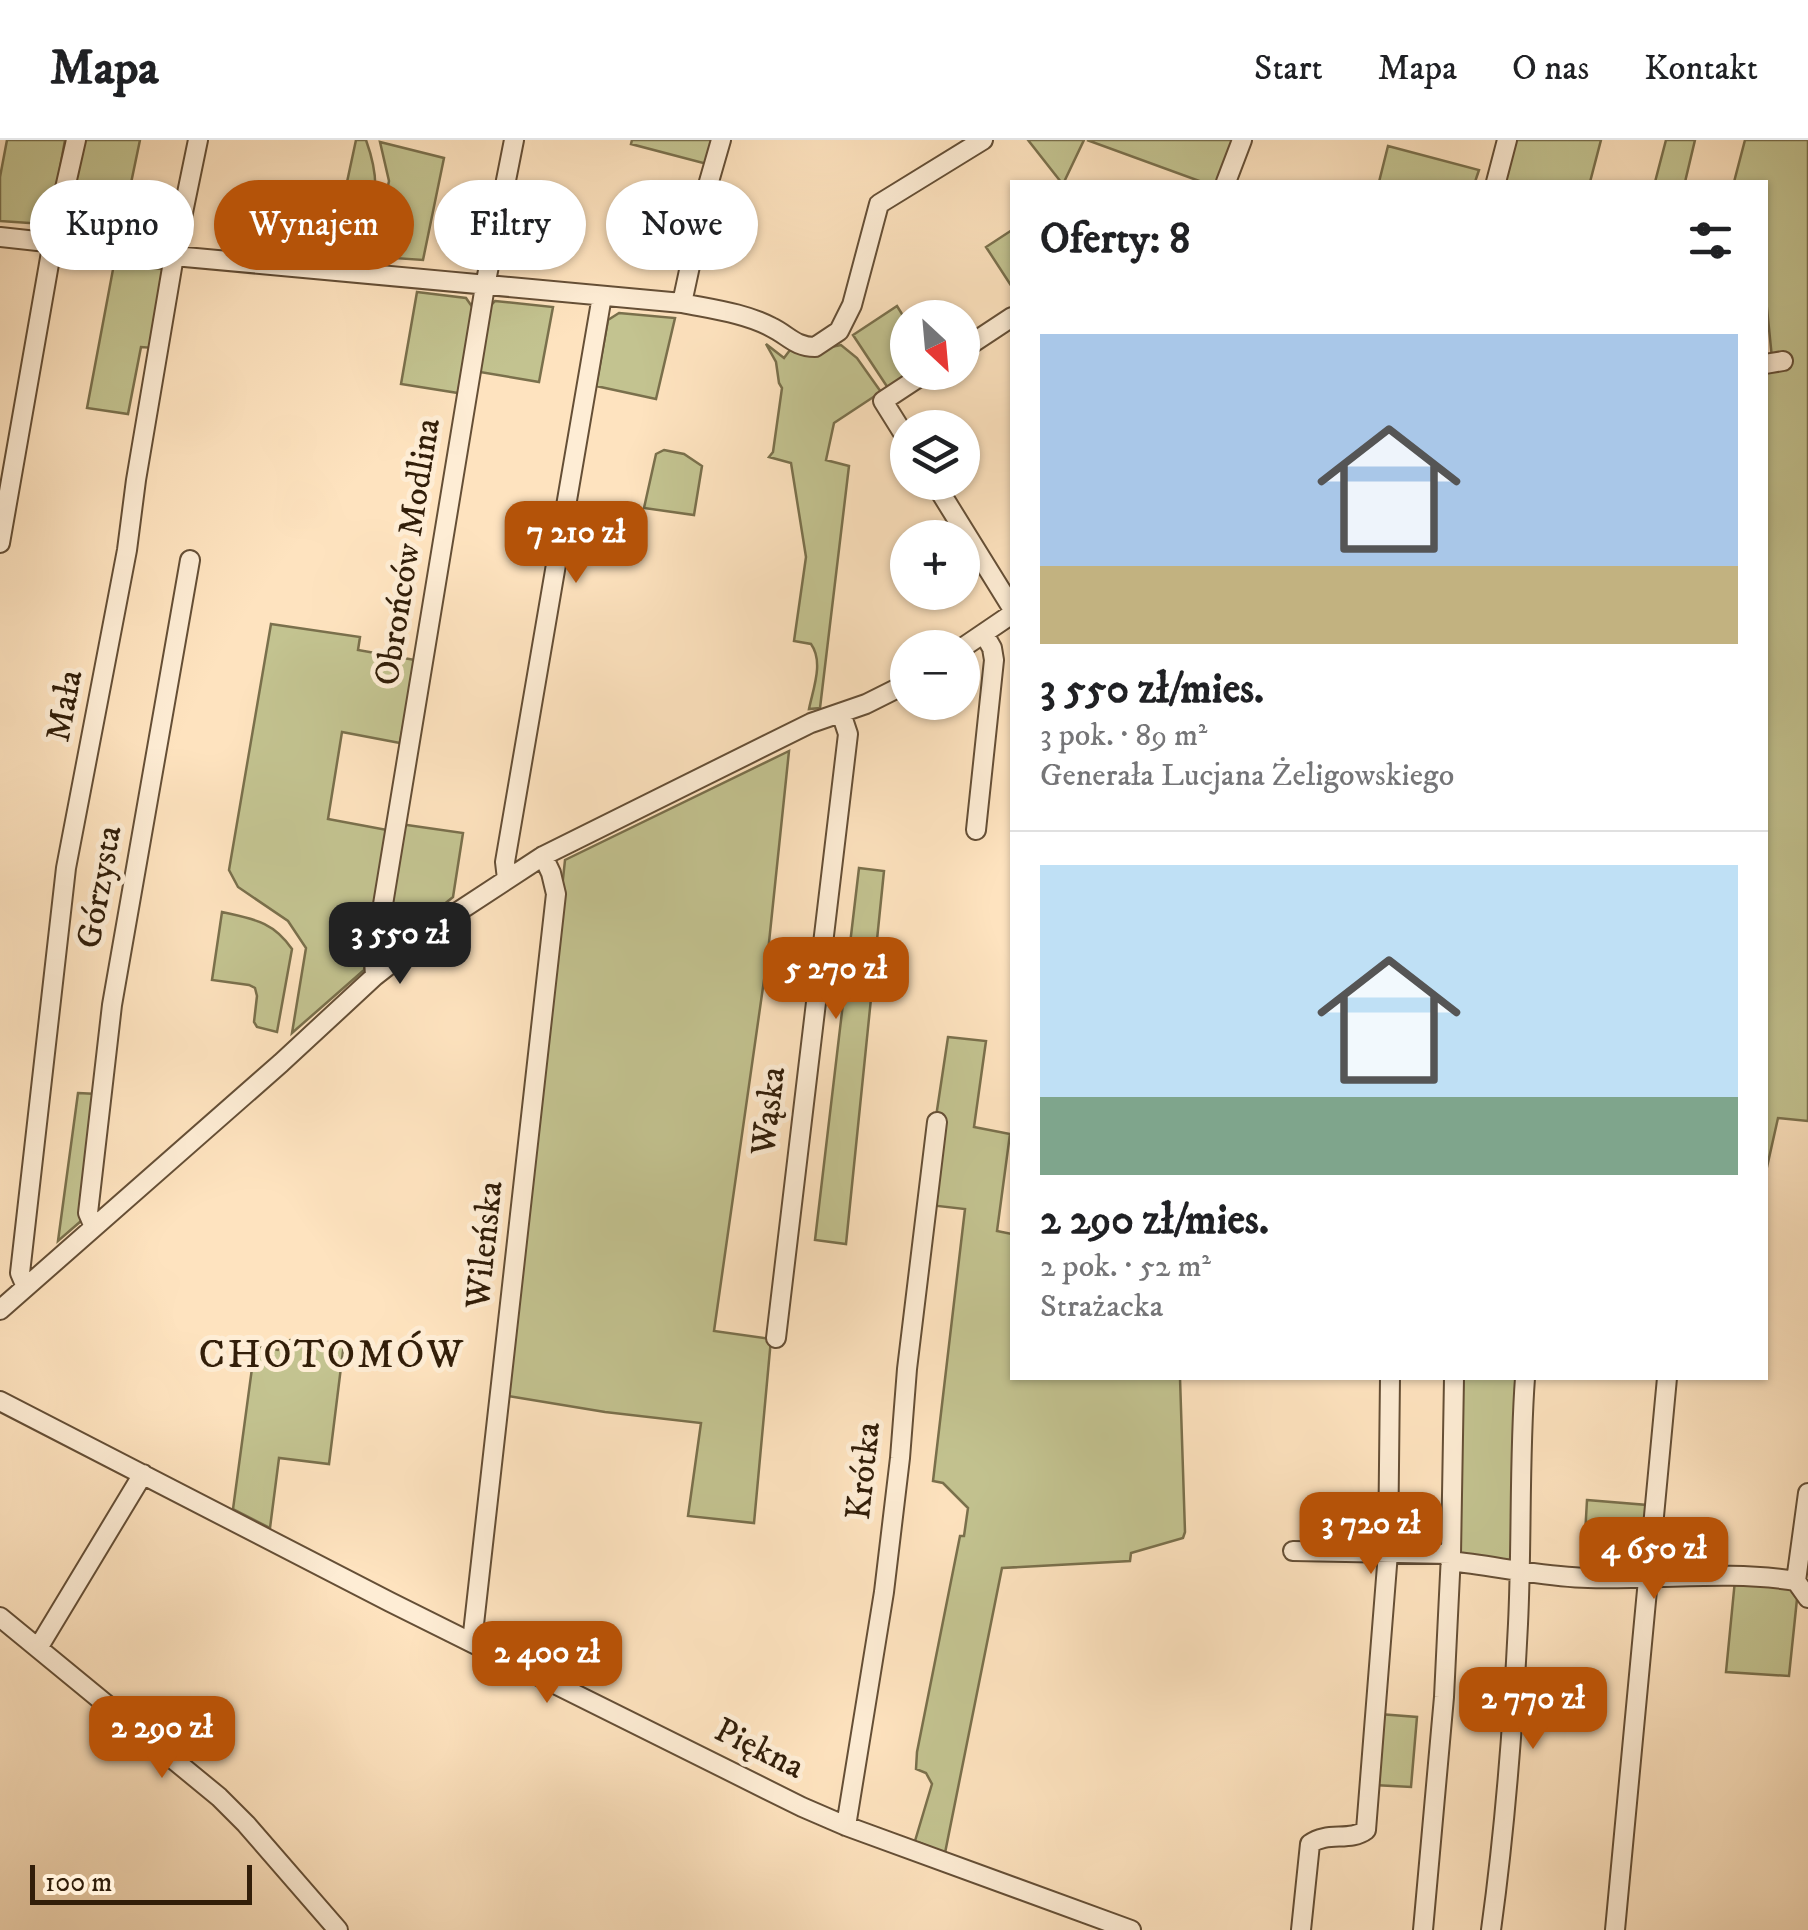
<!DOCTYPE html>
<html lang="pl">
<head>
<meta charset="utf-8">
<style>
  :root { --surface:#fff; --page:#f2f2f2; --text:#202124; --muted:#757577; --line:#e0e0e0; --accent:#b45309 }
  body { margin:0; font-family:"IM FELL DW Pica",serif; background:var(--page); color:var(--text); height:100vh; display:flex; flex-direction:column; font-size:38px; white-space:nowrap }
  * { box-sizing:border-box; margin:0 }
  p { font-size:32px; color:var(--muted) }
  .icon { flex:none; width:55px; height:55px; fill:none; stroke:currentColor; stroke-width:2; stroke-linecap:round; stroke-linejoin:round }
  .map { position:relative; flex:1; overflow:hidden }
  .details { position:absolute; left:1010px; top:40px; width:758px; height:1200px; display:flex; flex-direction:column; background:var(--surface); border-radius:0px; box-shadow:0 2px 8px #0004 }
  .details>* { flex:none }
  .banner { position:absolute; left:30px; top:40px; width:830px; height:90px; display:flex; gap:20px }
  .needle { width:65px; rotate:154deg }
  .tools { position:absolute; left:890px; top:160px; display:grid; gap:20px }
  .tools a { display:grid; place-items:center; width:90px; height:90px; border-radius:50%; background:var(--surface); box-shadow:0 2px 8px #0004; font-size:50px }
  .scale { position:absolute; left:30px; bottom:25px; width:222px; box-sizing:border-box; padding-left:10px; border:5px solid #321e09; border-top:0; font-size:28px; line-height:35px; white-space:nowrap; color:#321e09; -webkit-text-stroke:8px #feedd5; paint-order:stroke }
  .price { position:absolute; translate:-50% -85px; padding:0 22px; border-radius:20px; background:var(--accent); color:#fff; font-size:32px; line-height:65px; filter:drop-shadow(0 2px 5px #0008) }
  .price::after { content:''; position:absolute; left:50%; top:60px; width:30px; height:22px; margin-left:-15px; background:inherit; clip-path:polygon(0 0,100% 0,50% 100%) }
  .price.on { background:#222; color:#fff }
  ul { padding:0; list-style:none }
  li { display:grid; align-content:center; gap:20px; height:530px; padding:0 30px }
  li+li { border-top:2px solid var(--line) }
  li span { display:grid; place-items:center; height:310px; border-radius:0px; color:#555 }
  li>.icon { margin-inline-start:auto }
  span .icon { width:180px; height:180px; fill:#fffc; stroke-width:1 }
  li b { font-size:42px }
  h2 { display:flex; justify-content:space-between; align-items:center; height:120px; padding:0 30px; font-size:42px }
  .pill { padding:0 35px; border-radius:45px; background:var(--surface); box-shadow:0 2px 8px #0004; font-size:35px; line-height:90px }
  .pill.on { background:var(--accent); color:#fff }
  header { display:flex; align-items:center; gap:60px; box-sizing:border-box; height:140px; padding:0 50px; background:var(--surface); border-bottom:2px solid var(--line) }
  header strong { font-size:48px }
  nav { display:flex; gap:55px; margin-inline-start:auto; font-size:35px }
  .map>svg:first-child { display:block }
  .green { fill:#c3c390; stroke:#7a704c; stroke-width:2.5 }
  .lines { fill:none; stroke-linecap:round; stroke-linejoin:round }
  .street-casing { stroke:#654f36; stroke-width:22 }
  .street { stroke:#feedd5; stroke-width:18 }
  .labels { text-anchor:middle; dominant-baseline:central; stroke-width:10; stroke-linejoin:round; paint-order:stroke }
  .street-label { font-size:35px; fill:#321e09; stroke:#feedd5 }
  .quarter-label { font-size:40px; letter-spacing:2.5px; fill:#321e09; stroke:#feedd5 }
</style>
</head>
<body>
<header>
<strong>Mapa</strong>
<nav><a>Start</a><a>Mapa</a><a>O nas</a><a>Kontakt</a></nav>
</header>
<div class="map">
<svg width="1808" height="1790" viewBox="0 0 1808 1790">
  <rect width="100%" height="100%" fill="#fee3bf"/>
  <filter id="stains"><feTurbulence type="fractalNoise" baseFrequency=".002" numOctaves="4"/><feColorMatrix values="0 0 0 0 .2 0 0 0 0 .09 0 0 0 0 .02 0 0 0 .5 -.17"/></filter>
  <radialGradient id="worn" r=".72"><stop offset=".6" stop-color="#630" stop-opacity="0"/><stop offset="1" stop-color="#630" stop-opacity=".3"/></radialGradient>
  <!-- green -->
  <path class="green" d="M 7,0 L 65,0 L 51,79 L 44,84 L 0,81 L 0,37 Z
    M 81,0 L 140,0 L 121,91 L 70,87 L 65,80 Z
    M 356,0 L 366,0 C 383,47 377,73 348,112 L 332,112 Z
    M 632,0 L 713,0 L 707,24 L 631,4 Z
    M 1028,0 L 1084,0 L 1064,42 L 1061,42 Z
    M 1087,0 L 1235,0 L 1219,42 L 1202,42 Z
    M 1514,0 L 1601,0 L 1590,42 L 1503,42 Z
    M 1666,0 L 1695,0 L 1685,42 L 1655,42 Z
    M 1745,0 L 1808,0 L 1808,981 L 1778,978 L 1765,1036 L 1765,229 L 1773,228 L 1765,149 L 1765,42 L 1734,42 Z
    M 380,2 L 444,18 L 423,120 L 364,116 L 381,79 L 389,41 Z
    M 1388,6 L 1479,30 L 1475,42 L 1379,42 Z
    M 1012,90 L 1012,147 L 986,107 Z
    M 114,124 L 163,129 L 154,208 L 141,207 L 128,274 L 87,268 Z
    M 417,152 L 466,158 L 473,168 L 458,253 L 401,244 Z
    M 495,161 L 553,167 L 539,242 L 474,231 L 484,173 Z
    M 897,166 L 907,182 L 908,232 L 912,233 L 888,248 L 853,195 Z
    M 619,173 L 675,178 L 656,259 L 596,246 L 608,180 Z
    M 766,204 L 784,218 L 790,210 L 806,212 L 841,205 L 857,218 L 881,252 L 834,283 L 826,320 L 849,326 L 820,568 L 809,569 C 813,549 824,522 811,504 L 794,501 L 806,417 L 791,323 L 769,317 L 773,312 L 782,248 L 779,243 L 776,222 Z
    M 664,310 L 684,314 L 702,326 L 694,375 L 644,368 L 656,314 Z
    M 271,484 L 360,497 L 358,510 L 415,520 L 400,603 L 342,592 L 328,679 L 387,690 L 364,830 L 292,893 L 306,808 L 288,781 L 238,747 L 229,730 Z
    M 789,611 L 768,812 L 714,1191 L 771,1199 L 754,1383 L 688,1376 L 701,1283 L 605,1272 L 508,1256 L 565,720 Z
    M 400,684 L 463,693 L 453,757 L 379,817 Z
    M 859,728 L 884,731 L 846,1104 L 815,1100 Z
    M 222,772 C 253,779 273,781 292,809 L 277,892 L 257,887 L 254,882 L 257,856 L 255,848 L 249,845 L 212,840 Z
    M 948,897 L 986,901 L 974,987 L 1010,994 L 997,1091 L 1012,1094 L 1012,1238 L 1180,1238 L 1185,1392 L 1183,1398 L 1131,1413 L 1130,1421 L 1002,1428 L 945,1713 L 915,1701 L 932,1644 L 926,1633 L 916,1629 L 917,1612 L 960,1396 L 964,1396 L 968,1368 L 943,1343 L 933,1341 L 965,1069 L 929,1065 L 936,977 Z
    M 78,953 L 97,954 L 81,1081 L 58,1101 Z
    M 290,1200 L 344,1203 L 329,1324 L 279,1318 L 270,1388 L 233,1369 L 255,1206 L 278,1210 Z
    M 1458,1238 L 1521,1238 L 1512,1425 L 1455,1419 Z
    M 1587,1360 L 1647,1365 L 1642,1426 L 1634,1432 L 1583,1432 Z
    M 1735,1440 L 1786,1444 L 1797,1459 L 1789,1536 L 1726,1532 Z
    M 1379,1574 L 1417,1577 L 1411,1647 L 1374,1645 Z"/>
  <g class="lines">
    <!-- street casing -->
    <g class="street-casing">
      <path id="street" d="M 1226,42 L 1242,0
        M 1496,42 L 1507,0
        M 0,97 L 174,116 L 682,163 C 711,169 745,173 771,187 C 788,195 795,207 815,207 L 839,191 L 852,165 L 879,64 L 983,0
        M 682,163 L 706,52 L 721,0
        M 962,210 L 1012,177
        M 1765,224 L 1783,221
        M 908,301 L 883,261 L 927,232
        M 934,342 L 1012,468
        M 0,403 L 53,101 L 76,0
        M 962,508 L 1012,474
        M 976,690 L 994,520 L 992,508 L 984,494
        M 507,739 L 505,722 L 602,156
        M 375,836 L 374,819 L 485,146 L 514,0
        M 94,1087 L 88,1073 L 112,865 L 190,420
        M 26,1147 L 20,1133 L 66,728 L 127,410 L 136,340 L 174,116 L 198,0
        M 0,1170 L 281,923 L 375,836 L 453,775 L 543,716 L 811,583 L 866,564 L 908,543
        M 776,1198 L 848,594 L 841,573
        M 0,1261 L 390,1462 L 802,1667 L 846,1686 L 1131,1790
        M 1808,1353 L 1796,1441 L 1808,1458
        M 1293,1411 L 1451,1414
        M 1450,1421 C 1496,1426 1542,1437 1588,1438 C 1657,1440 1728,1430 1796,1441
        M 0,1477 L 219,1657 L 246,1684 L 338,1790
        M 472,1502 L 556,754 L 551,733 L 543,716
        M 38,1508 L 143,1334
        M 846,1686 L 884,1452 L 900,1318 L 907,1229 L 937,982
        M 1301,1790 L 1310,1704 C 1327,1691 1350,1702 1366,1690 L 1388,1413 L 1390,1238
        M 1423,1790 L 1444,1557 L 1451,1414 L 1454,1238
        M 1491,1790 C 1505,1689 1513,1586 1518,1484 C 1522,1402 1519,1319 1525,1238
        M 1615,1790 L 1667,1238"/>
    </g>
    <!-- street -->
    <use href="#street" class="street"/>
  </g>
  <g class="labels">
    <!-- street labels -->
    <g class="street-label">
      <text transform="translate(408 412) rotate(-81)">Obrońców Modlina</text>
      <text transform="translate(65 566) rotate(-79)">Mała</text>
      <text transform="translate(100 747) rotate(-80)">Górzysta</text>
      <text transform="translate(769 971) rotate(-83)">Wąska</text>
      <text transform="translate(485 1105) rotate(-84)">Wileńska</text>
      <text transform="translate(864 1331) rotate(-84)">Krótka</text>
      <text transform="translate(759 1609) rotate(26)">Piękna</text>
    </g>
    <!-- quarter labels -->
    <g class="quarter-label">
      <text x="332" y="1216">CHOTOMÓW</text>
    </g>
  </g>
  <rect width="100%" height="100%" filter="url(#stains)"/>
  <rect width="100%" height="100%" fill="url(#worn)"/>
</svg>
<div class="tools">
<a><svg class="needle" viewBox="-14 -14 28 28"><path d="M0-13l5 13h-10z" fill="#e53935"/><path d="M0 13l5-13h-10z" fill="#757577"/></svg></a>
<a><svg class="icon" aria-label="layers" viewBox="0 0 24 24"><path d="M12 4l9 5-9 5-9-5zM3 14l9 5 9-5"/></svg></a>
<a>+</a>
<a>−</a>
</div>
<div class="scale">100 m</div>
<b class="price" style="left:576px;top:446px">7 210 zł</b>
<b class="price on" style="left:400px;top:847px">3 550 zł</b>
<b class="price" style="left:836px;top:882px">5 270 zł</b>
<b class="price" style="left:1371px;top:1437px">3 720 zł</b>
<b class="price" style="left:1654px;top:1462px">4 650 zł</b>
<b class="price" style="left:547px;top:1566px">2 400 zł</b>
<b class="price" style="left:1533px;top:1612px">2 770 zł</b>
<b class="price" style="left:162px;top:1641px">2 290 zł</b>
<div class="banner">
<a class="pill">Kupno</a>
<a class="pill on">Wynajem</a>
<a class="pill">Filtry</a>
<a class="pill">Nowe</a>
</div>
<section class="details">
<h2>Oferty: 8<svg class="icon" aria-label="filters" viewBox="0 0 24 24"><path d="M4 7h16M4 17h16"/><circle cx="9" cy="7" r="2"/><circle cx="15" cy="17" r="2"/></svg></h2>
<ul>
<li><span style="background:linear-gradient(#a9c7e8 75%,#c2b280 0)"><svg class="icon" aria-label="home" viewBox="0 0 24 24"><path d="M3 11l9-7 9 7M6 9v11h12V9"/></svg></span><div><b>3 550 zł/mies.</b><p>3 pok. · 89 m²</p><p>Generała Lucjana Żeligowskiego</p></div></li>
<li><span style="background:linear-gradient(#bfe0f5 75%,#7fa58c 0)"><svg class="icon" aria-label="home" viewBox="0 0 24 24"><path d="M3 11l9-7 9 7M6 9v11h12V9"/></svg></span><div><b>2 290 zł/mies.</b><p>2 pok. · 52 m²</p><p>Strażacka</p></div></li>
</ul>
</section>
</div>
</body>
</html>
